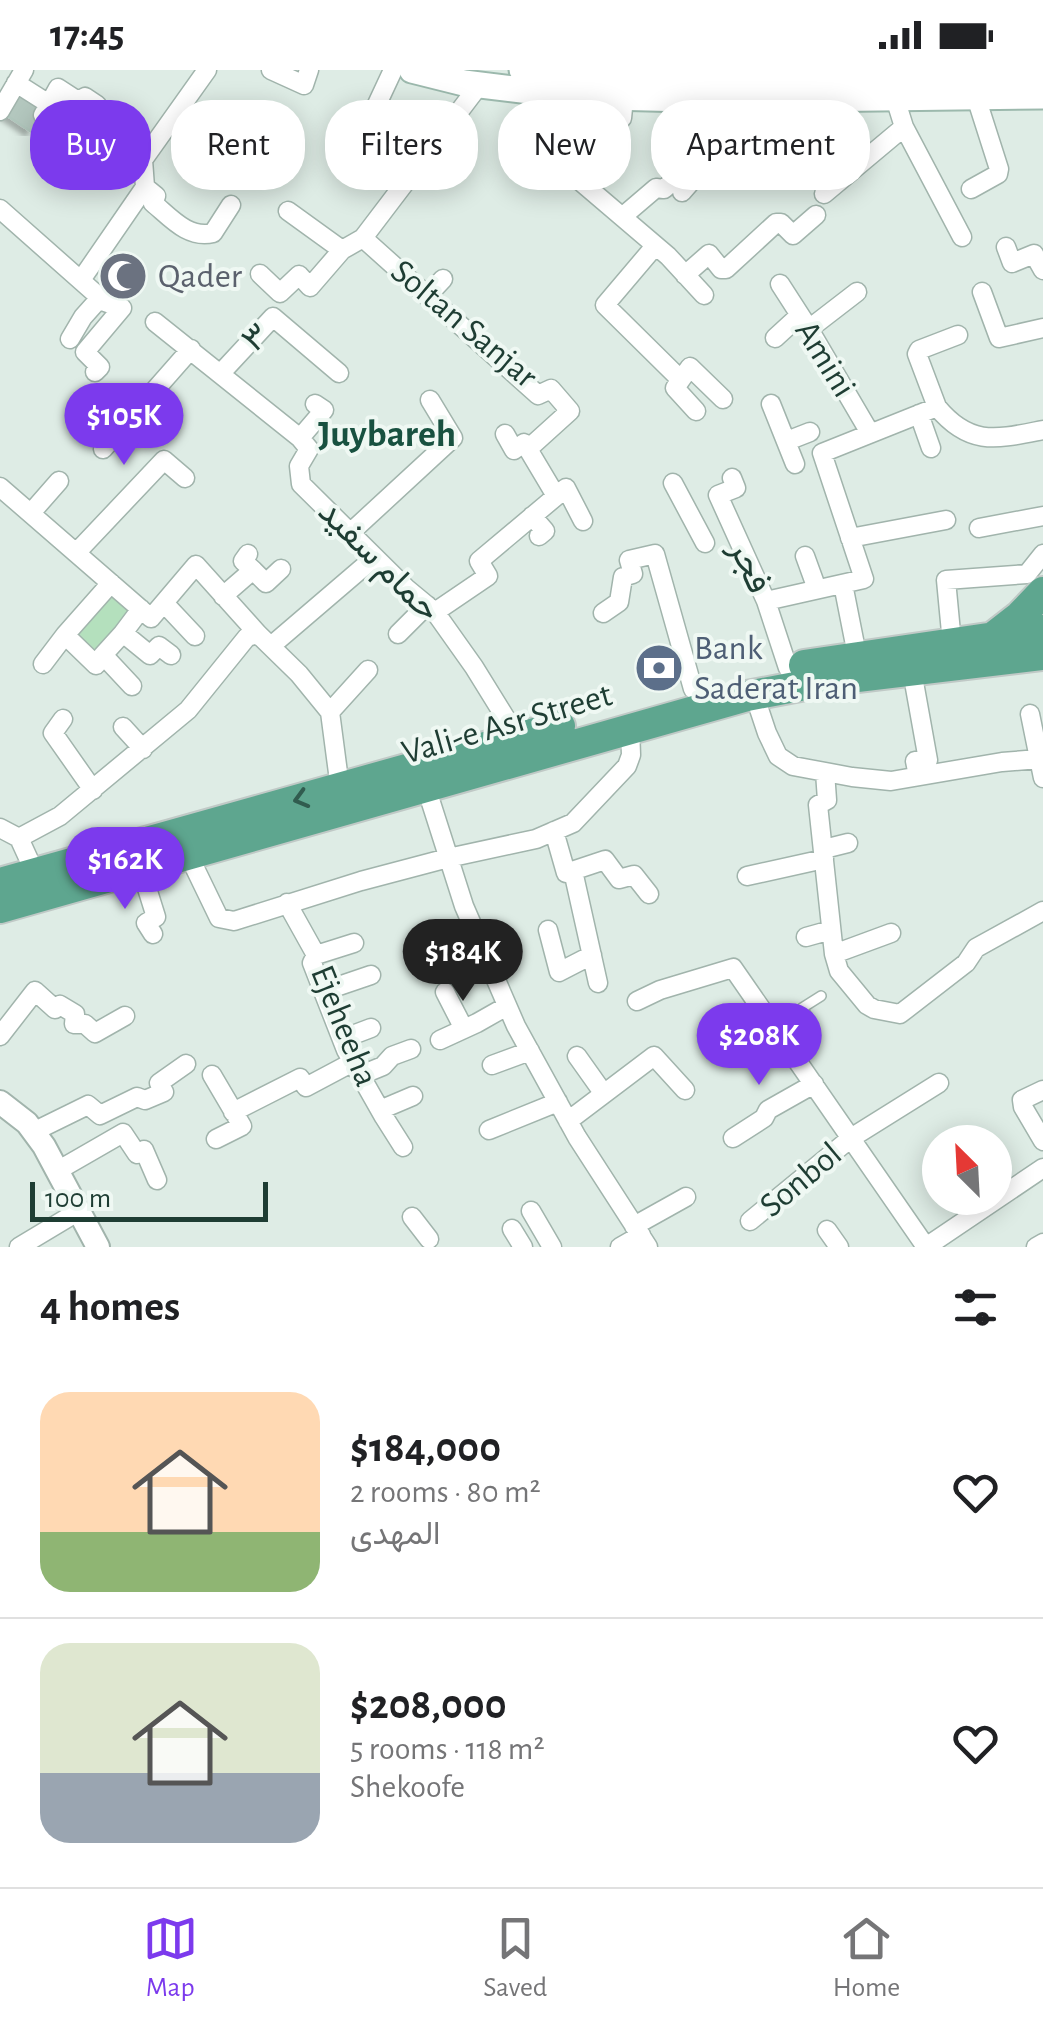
<!DOCTYPE html>
<html lang="en">
<head>
<meta charset="utf-8">
<style>
  :root { --surface:#fff; --page:#f6f6f6; --text:#202124; --muted:#757577; --line:#e0e0e0; --accent:#7c3aed }
  body { margin:0; font-family:"Alegreya Sans",Vazirmatn,sans-serif; background:var(--page); color:var(--text); height:100vh; display:flex; flex-direction:column; font-size:38px; white-space:nowrap }
  * { box-sizing:border-box; margin:0 }
  p { font-size:32px; color:var(--muted) }
  .icon { flex:none; width:55px; height:55px; fill:none; stroke:currentColor; stroke-width:2; stroke-linecap:round; stroke-linejoin:round }
  .map { position:relative; height:1177px; overflow:hidden }
  .details { display:flex; flex-direction:column; background:var(--surface); flex:1 }
  .details>* { flex:none }
  .hud { position:absolute; left:30px; top:30px; width:985px; height:90px; display:flex; gap:20px }
  .needle { width:65px; rotate:336deg }
  .tools { position:absolute; left:922px; top:1055px; display:grid; gap:20px }
  .tools a { display:grid; place-items:center; width:90px; height:90px; border-radius:50%; background:var(--surface); box-shadow:0 5px 25px #0003; font-size:50px }
  .scale { position:absolute; left:30px; bottom:25px; width:238px; box-sizing:border-box; padding-left:10px; border:5px solid #1e3d33; border-top:0; font-size:28px; line-height:35px; white-space:nowrap; color:#1e3d33; -webkit-text-stroke:8px #eff8f3; paint-order:stroke }
  .price { position:absolute; translate:-50% -85px; padding:0 22px; border-radius:35px; background:var(--accent); color:#fff; font-size:32px; line-height:65px; filter:drop-shadow(0 2px 5px #0008) }
  .price::after { content:''; position:absolute; left:50%; top:60px; width:30px; height:22px; margin-left:-15px; background:inherit; clip-path:polygon(0 0,100% 0,50% 100%) }
  .price.current { background:#222; color:#fff }
  ul { padding:0; list-style:none }
  li { display:flex; align-items:center; gap:30px; height:250px; padding:0 40px }
  li+li { border-top:2px solid var(--line) }
  li span { display:grid; place-items:center; flex:none; width:280px; height:200px; border-radius:30px; color:#555 }
  li>.icon { margin-inline-start:auto }
  span .icon { width:120px; height:120px; fill:#fffc; stroke-width:1 }
  li b { font-size:42px }
  h2 { display:flex; justify-content:space-between; align-items:center; height:120px; padding:0 40px; font-size:42px }
  .pill { padding:0 35px; border-radius:40px; background:var(--surface); box-shadow:0 5px 25px #0003; font-size:35px; line-height:90px }
  .pill.current { background:var(--accent); color:#fff }
  .status { display:flex; justify-content:space-between; align-items:center; height:70px; padding:0 50px; background:var(--surface); direction:ltr }
  .status svg { height:28px; fill:currentColor }
  .dock { display:flex; justify-content:space-around; align-items:center; height:140px; border-top:2px solid var(--line); background:var(--surface); font-size:28px; color:var(--muted) }
  .dock a { display:grid; justify-items:center; gap:5px }
  .dock .current { color:var(--accent) }
  .map>svg:first-child { display:block }
  .green { fill:#b4e0bd }
  .building { fill:#b3c7be; stroke:#b0c6bc; stroke-width:2.5; filter:url(#shadow) }
  .lines { fill:none; stroke-linecap:round; stroke-linejoin:round }
  .service-casing { stroke:#a1b4ac; stroke-width:12 }
  .minor-casing { stroke:#a1b4ac; stroke-width:21 }
  .tertiary-casing { stroke:#a1b4ac; stroke-width:26 }
  .secondary-casing { stroke:#9cb9ad; stroke-width:29 }
  .primary-casing { stroke:#c0c9c6; stroke-width:34 }
  .service { stroke:#fff; stroke-width:9 }
  .minor { stroke:#fff; stroke-width:18 }
  .tertiary { stroke:#fff; stroke-width:22 }
  .secondary { stroke:#fff; stroke-width:25 }
  .primary { stroke:#5ea68f; stroke-width:30 }
  .oneway { stroke:#315c4f }
  .labels { text-anchor:middle; dominant-baseline:central; stroke-width:8; stroke-linejoin:round; paint-order:stroke }
  .worship-label { font-size:35px; fill:#5b616d; stroke:#eff8f3; text-anchor:start }
  .street-label { font-size:35px; fill:#1e3d33; stroke:#eff8f3 }
  .service-label { font-size:35px; fill:#4e5e75; stroke:#eff8f3; text-anchor:start }
  .neighbourhood-label { font-size:38px; font-weight:bold; fill:#185140; stroke:#eff8f3 }
</style>
</head>
<body>
<div class="status"><b>17:45</b><svg viewBox="0 0 49 12"><path d="M0 12V9h3v3zM5 12V6h3v6zM10 12V3h3v9zM15 12V0h3v12zM26 1h20v11H26zM47 4h2v5h-2z"/></svg></div>
<div class="map">
<svg width="1043" height="1177" viewBox="0 0 1043 1177">
  <defs>
    <filter id="shadow"><feDropShadow dx="-4.5" dy="4.5" stdDeviation="2.5" flood-color="#0004"/></filter>
  </defs>
  <rect width="100%" height="100%" fill="#deece5"/>
  <!-- green -->
  <path class="green" d="M 112,522 L 132,540 L 95,582 L 77,565 Z"/>
  <!-- building -->
  <path class="building" d="M 18,19 L 44,36 L 30,61 L 3,43 Z"/>
  <g class="lines">
    <!-- service casing -->
    <g class="service-casing">
      <path id="service" d="M 781,965 L 809,949 L 802,938 L 821,926"/>
    </g>
    <!-- minor casing -->
    <g class="minor-casing">
      <path id="minor" d="M 271,0 L 304,15 L 309,0
        M 16,13 L 49,34
        M 895,28 L 904,57 L 962,167
        M 0,41 L 24,0
        M 72,65 L 43,45 L 58,18 L 78,31 L 85,27 L 97,35
        M 358,75 L 393,0
        M 582,86 L 572,79 L 562,80 L 553,88 L 668,186 L 704,225
        M 576,91 L 622,48 L 625,18
        M 145,117 L 156,126 L 153,133 C 171,148 188,169 213,163 L 231,135
        M 971,119 L 998,104 L 999,99 L 976,27
        M 824,124 L 904,57
        M 0,139 L 105,232 L 122,238 L 85,282 L 100,297 L 95,302
        M 288,141 L 342,180
        M 622,147 L 656,118 L 664,119 L 688,98 L 696,106 L 682,122
        M 363,168 L 538,325 L 551,319 L 570,341 L 528,379
        M 655,176 L 605,235 L 680,309
        M 1006,177 L 1012,193 L 1034,184 L 1043,200
        M 260,204 L 280,223 L 299,205 L 310,217 L 342,180 L 363,168 L 474,22
        M 685,205 L 709,184 L 721,199 L 726,199 L 776,153 L 781,153 L 793,165 L 816,145
        M 81,210 L 145,117 L 143,90 L 207,0
        M 780,214 L 809,259 L 870,363
        M 982,222 L 999,268 L 1043,258
        M 427,226 L 443,209
        M 155,252 L 300,368 L 309,379 L 299,396 L 301,414 L 406,518 L 435,542 L 474,597 L 518,668
        M 809,259 L 857,222
        M 775,268 L 799,246
        M 70,269 L 83,247 L 100,228
        M 221,303 L 273,247 L 339,303
        M 771,334 L 795,394
        M 937,337 L 917,284 L 919,280 L 958,265
        M 696,341 L 675,318 L 690,297 L 723,329
        M 919,344 L 931,378
        M 505,364 L 514,380 L 524,373 L 528,379
        M 300,368 L 324,340 L 315,334
        M 787,371 L 810,362
        M 103,379 L 191,279
        M 528,379 L 556,426
        M 732,408 L 736,418 L 718,425 L 766,531 L 788,598
        M 673,413 L 705,473
        M 0,417 L 151,548 L 196,495 L 258,564 L 299,604 L 330,642 L 340,718
        M 31,443 L 59,411
        M 532,446 L 545,461 L 539,466
        M 979,458 L 1043,446
        M 350,463 L 453,368 L 430,330
        M 850,468 L 946,450
        M 76,483 L 164,390 L 185,408
        M 805,486 L 817,519
        M 253,500 L 266,513 L 281,499
        M 843,514 L 857,585
        M 223,526 L 253,500 L 243,491 L 248,484
        M 766,531 L 864,509 L 822,383 L 937,337 C 970,377 997,369 1043,360
        M 164,533 L 195,566
        M 141,539 L 123,563 L 150,585 L 159,576 L 171,585
        M 435,542 L 488,506 L 479,491 L 566,418 L 583,451
        M 603,543 L 619,532 L 623,507 L 633,504 L 629,490 L 655,484 L 693,619
        M 123,563 L 103,585 L 132,616
        M 398,564 L 427,535
        M 952,573 L 946,510 L 1027,504 L 1043,484
        M 271,576 L 375,487
        M 103,585 L 96,595 L 65,565 L 111,513
        M 43,594 L 65,565
        M 912,601 L 928,690 L 915,691 L 918,706
        M 754,624 L 767,663 L 778,686 L 793,696 L 852,707 L 891,711 L 1002,692 L 1039,689
        M 330,642 L 368,600
        M 1030,644 L 1043,708
        M 63,649 L 53,663 L 93,720
        M 123,657 L 143,679
        M 825,702 L 827,730 L 818,735 L 834,884 L 839,901 L 867,935 L 874,939 L 900,944 L 966,893 L 976,878 L 1043,841
        M 426,717 L 464,836 L 516,956 L 577,1067 L 648,1177
        M 0,758 L 19,768
        M 554,761 L 566,803 L 605,790 L 619,809 L 634,805 L 649,824
        M 824,779 L 848,773
        M 189,786 L 219,848 L 234,851 L 361,811 L 448,788 L 536,769 L 573,753 L 627,696 L 631,685 L 630,657
        M 141,799 L 156,847 L 146,853 L 153,864
        M 573,801 L 598,913
        M 35,803 L 19,768 L 60,746 L 188,640 L 247,567 L 258,564
        M 747,806 L 824,789
        M 287,833 L 316,885 L 312,893 L 346,980 L 384,1047 L 403,1077
        M 548,860 L 559,902 L 592,885
        M 806,867 L 831,860
        M 834,884 L 891,863
        M 316,885 L 354,873
        M 324,921 L 371,905
        M 445,922 L 464,959
        M 637,931 L 660,920 L 733,898 L 926,1177
        M 0,966 L 35,921 L 55,939 L 60,935 L 75,944 L 74,954 L 85,954 L 95,963 L 125,946
        M 342,969 L 371,958
        M 440,970 L 477,953 L 507,936
        M 577,986 L 604,1024
        M 492,995 L 530,981
        M 212,1005 L 242,1056 L 216,1069
        M 361,1005 L 383,996 L 392,986 L 411,979
        M 1043,1020 L 1022,1030 L 1023,1037 L 1043,1071
        M 380,1040 L 413,1026
        M 233,1042 L 300,1008 L 306,1017 L 353,992
        M 568,1051 L 654,986 L 685,1020
        M 489,1060 L 558,1032
        M 33,1062 L 88,1035 L 100,1045 L 137,1027 L 145,1030 L 164,1022 L 159,1013 L 186,994
        M 733,1068 L 764,1048 L 768,1040 L 814,1014
        M 57,1101 L 123,1063 L 137,1084 L 144,1080 L 157,1110
        M 531,1141 L 552,1177
        M 412,1147 L 429,1169
        M 750,1151 L 851,1068 L 939,1013
        M 634,1156 L 686,1127
        M 512,1159 L 523,1177
        M 827,1160 L 839,1177
        M 19,1177 L 79,1141
        M 620,1177 L 641,1165
        M 926,1177 L 1043,1098
        M 1036,1177 L 1043,1173"/>
    </g>
    <!-- tertiary casing -->
    <g class="tertiary-casing">
      <path id="tertiary" d="M 0,1032 L 27,1053 L 44,1076 L 98,1177"/>
    </g>
    <!-- secondary casing -->
    <g class="secondary-casing">
      <path id="secondary" d="M 412,0 L 464,13 L 571,26 L 725,30 L 1043,26
        M 522,0 L 603,7 L 887,9 L 1043,6"/>
    </g>
    <!-- primary casing -->
    <g class="primary-casing">
      <path id="primary" d="M 993,567 L 1020,546 L 1043,522
        M 804,595 L 1043,560
        M 0,813 L 560,656
        M 0,838 L 747,626 L 832,610 L 1043,585"/>
    </g>
    <!-- service -->
    <use href="#service" class="service"/>
    <!-- minor -->
    <use href="#minor" class="minor"/>
    <!-- tertiary -->
    <use href="#tertiary" class="tertiary"/>
    <!-- secondary -->
    <use href="#secondary" class="secondary"/>
    <!-- primary -->
    <use href="#primary" class="primary"/>
  </g>
  <!-- one-way arrows -->
  <defs><path id="oneway-chevron" d="M-2-3.5L2.5 0L-2 3.5" fill="none" stroke-width="1.6" stroke-linecap="round" stroke-linejoin="round" transform="scale(2.5)"/></defs>
  <use class="oneway" href="#oneway-chevron" transform="translate(301 729) rotate(164)"/>
  <!-- icons -->
  <defs>
    <g id="mosque-disc" transform="scale(2.5)"><circle r="9.5" fill="#6b7280" stroke="#eff8f3"/><path d="M3.5-4.9A6 6 0 1 0 3.5 4.9A5 5 0 1 1 3.5-4.9Z" fill="#fff"/></g>
    <g id="bank-disc" transform="scale(2.5)"><circle r="9.5" fill="#5c6f8a" stroke="#eff8f3"/><path d="M-6-4H6V4H-6ZM0-2.3a2.3 2.3 0 1 0 0 4.6a2.3 2.3 0 1 0 0-4.6Z" fill="#fff"/></g>
  </defs>
  <g fill-rule="evenodd">
    <use href="#mosque-disc" x="123" y="206"/>
    <use href="#bank-disc" x="659" y="598"/>
  </g>
  <g class="labels">
    <!-- worship labels -->
    <g class="worship-label">
      <text x="158" y="206">Qader</text>
    </g>
    <!-- street labels -->
    <g class="street-label">
      <text transform="translate(464 254) rotate(40)">Soltan Sanjar</text>
      <text transform="translate(256 268) rotate(-42)">۳</text>
      <text transform="translate(825 289) rotate(58)">Amini</text>
      <text transform="translate(379 491) rotate(45)">حمام سفید</text>
      <text transform="translate(750 497) rotate(66)">فجر</text>
      <text transform="translate(507 654) rotate(-16)">Vali-e Asr Street</text>
      <text transform="translate(344 956) rotate(68)">Ejeheeha</text>
      <text transform="translate(801 1110) rotate(-40)">Sonbol</text>
    </g>
    <!-- service labels -->
    <g class="service-label">
      <text x="694" y="578">Bank<tspan x="694" dy="40">Saderat Iran</tspan></text>
    </g>
    <!-- neighbourhood labels -->
    <g class="neighbourhood-label">
      <text x="387" y="365">Juybareh</text>
    </g>
  </g>
</svg>
<div class="tools">
<a><svg class="needle" viewBox="-14 -14 28 28"><path d="M0-13l5 13h-10z" fill="#e53935"/><path d="M0 13l5-13h-10z" fill="#757577"/></svg></a>
</div>
<div class="scale">100 m</div>
<b class="price" style="left:124px;top:398px">$105K</b>
<b class="price" style="left:125px;top:842px">$162K</b>
<b class="price current" style="left:463px;top:934px">$184K</b>
<b class="price" style="left:759px;top:1018px">$208K</b>
<div class="hud">
<a class="pill current">Buy</a>
<a class="pill">Rent</a>
<a class="pill">Filters</a>
<a class="pill">New</a>
<a class="pill">Apartment</a>
</div>
</div>
<section class="details">
<h2>4 homes<svg class="icon" aria-label="filters" viewBox="0 0 24 24"><path d="M4 7h16M4 17h16"/><circle cx="9" cy="7" r="2"/><circle cx="15" cy="17" r="2"/></svg></h2>
<ul>
<li><span style="background:linear-gradient(#ffd9b3 70%,#8fb573 0)"><svg class="icon" aria-label="home" viewBox="0 0 24 24"><path d="M3 11l9-7 9 7M6 9v11h12V9"/></svg></span><div><b>$184,000</b><p>2 rooms · 80 m²</p><p>المهدی</p></div><svg class="icon" aria-label="heart" viewBox="0 0 24 24"><path d="M12 20l-8-8c-3-5 5-10 8-4 3-6 11-1 8 4z"/></svg></li>
<li><span style="background:linear-gradient(#dfe7d0 65%,#9aa5b1 0)"><svg class="icon" aria-label="home" viewBox="0 0 24 24"><path d="M3 11l9-7 9 7M6 9v11h12V9"/></svg></span><div><b>$208,000</b><p>5 rooms · 118 m²</p><p>Shekoofe</p></div><svg class="icon" aria-label="heart" viewBox="0 0 24 24"><path d="M12 20l-8-8c-3-5 5-10 8-4 3-6 11-1 8 4z"/></svg></li>
</ul>
</section>
<nav class="dock">
<a class="current"><svg class="icon" aria-label="map" viewBox="0 0 24 24"><path d="M3 6l6-2 6 2 6-2v14l-6 2-6-2-6 2zM9 4v14M15 6v14"/></svg>Map</a>
<a><svg class="icon" aria-label="saved" viewBox="0 0 24 24"><path d="M7 4h10v16l-5-4-5 4z"/></svg>Saved</a>
<a><svg class="icon" aria-label="home" viewBox="0 0 24 24"><path d="M3 11l9-7 9 7M6 9v11h12V9"/></svg>Home</a>
</nav>
</body>
</html>
